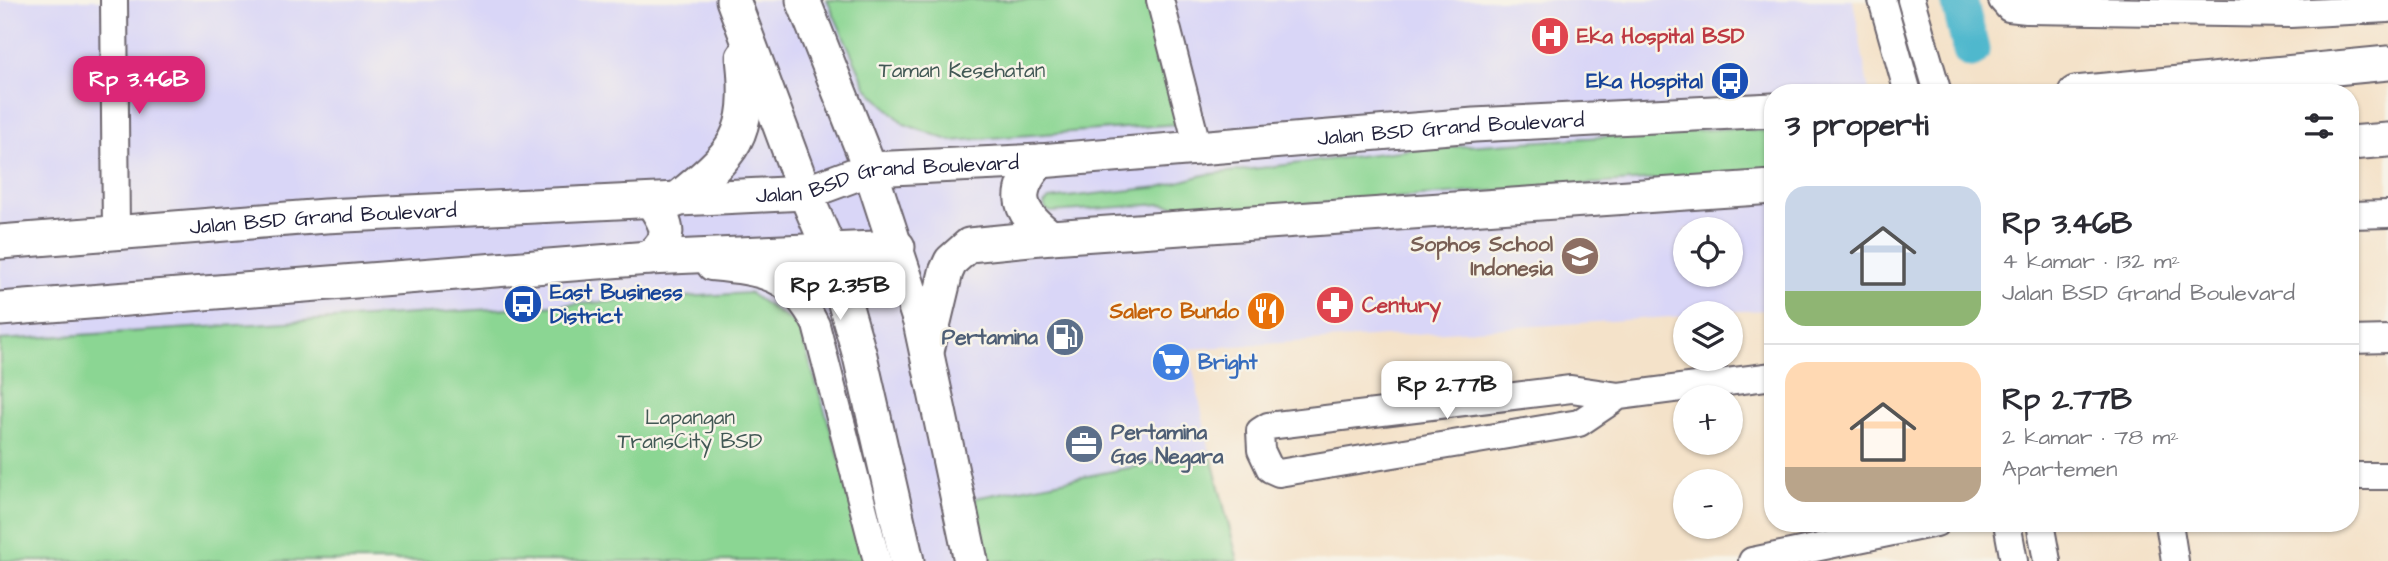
<!DOCTYPE html>
<html lang="id">
<head>
<meta charset="utf-8">
<style>
  :root { --surface:#fff; --page:#f2f2f3; --text:#2b2b33; --muted:#7c7c81; --line:#e1e1e2; --accent:#db2777 }
  body { margin:0; font-family:"Architects Daughter",sans-serif; background:var(--page); color:var(--text); height:100vh; display:flex; flex-direction:column; font-size:26px; white-space:nowrap }
  * { box-sizing:border-box; margin:0 }
  p { font-size:23px; color:var(--muted) }
  .icon { flex:none; width:38px; height:38px; fill:none; stroke:currentColor; stroke-width:2; stroke-linecap:round; stroke-linejoin:round }
  .map { position:relative; flex:1; overflow:hidden }
  .side { position:absolute; left:1764px; top:84px; width:595px; height:448px; display:flex; flex-direction:column; background:var(--surface); border-radius:28px; box-shadow:0 2px 5px #0004 }
  .side>* { flex:none }
  .buttons { position:absolute; left:1673px; top:217px; display:grid; gap:14px }
  .buttons a { display:grid; place-items:center; width:70px; height:70px; border-radius:50%; background:var(--surface); box-shadow:0 2px 5px #0004; font-size:35px }
  .price { position:absolute; translate:-50% -60px; padding:0 16px; border-radius:14px; background:#fff; color:#222; font-size:23px; line-height:46px; filter:drop-shadow(0 2px 4px #0008) }
  .price::after { content:''; position:absolute; left:50%; top:42px; width:21px; height:16px; margin-left:-10px; background:inherit; clip-path:polygon(0 0,100% 0,50% 100%) }
  .price.selected { background:var(--accent); color:#fff }
  ul { padding:0; list-style:none }
  li { display:flex; align-items:center; gap:21px; height:175px; padding:0 21px }
  li+li { border-top:2px solid var(--line) }
  li span { display:grid; place-items:center; flex:none; width:196px; height:140px; border-radius:21px; color:#555 }
  li>.icon { margin-inline-start:auto }
  span .icon { width:84px; height:84px; fill:#fffc; stroke-width:1 }
  li b { font-size:30px }
  h2 { display:flex; justify-content:space-between; align-items:center; height:84px; padding:0 21px; font-size:30px }
  .map>svg:first-child { display:block }
  .built { fill:#d9d6f7; fill-rule:evenodd }
  .green { fill:#8bd693; stroke:#567c67; stroke-width:2 }
  .lines { fill:none; stroke-linecap:round; stroke-linejoin:round }
  .river { stroke:#50b8cd; stroke-width:37 }
  .minor-casing { stroke:#6c656d; stroke-width:30 }
  .major-casing { stroke:#6c656d; stroke-width:37 }
  .minor { stroke:#fff; stroke-width:26 }
  .major { stroke:#fff; stroke-width:33 }
  .labels { text-anchor:middle; dominant-baseline:central; stroke-width:5; stroke-linejoin:round; paint-order:stroke }
  .health-label { font-size:21px; font-weight:bold; fill:#be3a42; stroke:#f7f3e8; text-anchor:start }
  .park-label { font-size:21px; fill:#425855; stroke:#f7f3e8 }
  .transit-label { font-size:21px; font-weight:bold; fill:#164399; stroke:#f7f3e8; text-anchor:end }
  .street-label { font-size:21px; fill:#22223b; stroke:#f7f3e8 }
  .education-label { font-size:21px; font-weight:bold; fill:#785e54; stroke:#f7f3e8; text-anchor:end }
  .food-label { font-size:21px; font-weight:bold; fill:#c56008; stroke:#f7f3e8; text-anchor:end }
  .service-label { font-size:21px; font-weight:bold; fill:#4e5e75; stroke:#f7f3e8; text-anchor:end }
  .shop-label { font-size:21px; font-weight:bold; fill:#366cbe; stroke:#f7f3e8; text-anchor:start }
</style>
</head>
<body>
<div class="map">
<svg width="2388" height="561" viewBox="0 0 2388 561">
  <rect width="100%" height="100%" fill="#f7f3e8"/>
  <filter id="ink" filterUnits="userSpaceOnUse"><feTurbulence type="fractalNoise" baseFrequency=".0143" numOctaves="2"/><feDisplacementMap in="SourceGraphic" scale="14" xChannelSelector="R" yChannelSelector="G"/><feConvolveMatrix kernelMatrix="1 2 1 2 8 2 1 2 1" color-interpolation-filters="sRGB"/></filter>
  <filter id="wash" filterUnits="userSpaceOnUse"><feTurbulence type="fractalNoise" baseFrequency=".00686" numOctaves="4" result="noise"/><feDisplacementMap in="SourceGraphic" scale="28" xChannelSelector="R" yChannelSelector="G"/><feGaussianBlur stdDeviation="1.57" result="paint"/><feColorMatrix in="noise" values="0 0 0 0 0 0 0 0 0 0 0 0 0 0 0 0 0 1.4 0 .05"/><feComposite in="paint" operator="in"/></filter>
  <g filter="url(#wash)">
    <rect width="100%" height="100%" fill="#f4e2c9"/>
    <!-- built -->
    <path class="built" d="M 0,0 L 1853,0 L 1869,93 L 1773,93 L 1773,310 L 1685,313 L 1685,316 L 1189,349 L 1210,452 L 1239,561 L 0,561 ZM 1685,229 L 1731,229 L 1731,275 L 1685,275 Z"/>
    <!-- green -->
    <path class="green" d="M 827,0 L 1148,0 L 1178,124 L 951,141 L 904,124 L 867,88 Z
      M 1736,128 L 1773,132 L 1773,171 L 1223,210 L 1161,204 L 1052,212 L 1046,210 L 1044,204 L 1049,199 L 1160,187 L 1204,175 L 1407,150 Z
      M 749,293 L 798,326 L 860,523 L 867,561 L 0,561 L 0,340 Z
      M 1210,452 L 1238,561 L 989,561 L 975,498 Z"/>
    <g class="lines">
      <!-- river -->
      <path class="river" d="M 1959,0 L 1971,50"/>
    </g>
  </g>
  <g filter="url(#ink)">
    <g class="lines">
      <!-- minor casing -->
      <g class="minor-casing">
        <path id="minor" d="M 114,0 L 116,232
          M 1160,0 L 1198,148
          M 1882,0 L 1908,93
          M 1911,0 L 1938,93
          M 2002,0 L 2009,8 L 2027,10 L 2290,14 L 2388,9
          M 2350,215 L 2388,214
          M 711,267 C 762,272 791,275 816,325 L 877,561
          M 2350,340 L 2388,339
          M 1619,396 L 1579,423 L 1279,473 L 1270,469 L 1261,450 L 1260,431 L 1268,426 L 1571,389 L 1619,396 L 1773,376
          M 2350,476 L 2388,476
          M 2007,523 L 2014,561
          M 2040,523 L 2047,561
          M 2169,523 L 2175,561
          M 1752,561 L 1936,523"/>
      </g>
      <!-- major casing -->
      <g class="major-casing">
        <g id="major">
          <path d="M 733,0 L 805,193 L 830,251 L 860,356 L 907,561"/>
          <path d="M 803,0 L 870,169 L 920,322 L 971,561"/>
          <path d="M 2075,93 L 2388,63"/>
          <path d="M 2350,143 L 2388,140"/>
          <path d="M 1040,161 C 1011,193 1018,213 1051,237"/>
          <path d="M 675,201 C 735,152 752,138 743,57"/>
          <path id="s1" d="M 0,242 L 325,216 L 805,193 L 870,169 L 1040,161 L 1474,125 L 1773,110"/>
          <path d="M 649,258 C 673,238 669,227 652,202"/>
          <path d="M 0,309 L 649,258 L 898,247"/>
          <path d="M 927,351 L 946,272 L 951,261 L 969,245 L 1051,237 L 1773,187"/>
        </g>
      </g>
      <!-- minor -->
      <use href="#minor" class="minor"/>
      <!-- major -->
      <use href="#major" class="major"/>
    </g>
  </g>
  <!-- icons -->
  <defs>
    <g id="hospital-disc" transform="scale(2.0125)"><circle r="9.5" fill="#e0444e" stroke="#f7f3e8"/><path d="M-5-5h3v3.5h4V-5h3V5h-3V1.5h-4V5h-3Z" fill="#fff"/></g>
    <g id="bus-disc" transform="scale(2.0125)"><circle r="9.5" fill="#1a4fb4" stroke="#f7f3e8"/><path d="M-5-6H5V4H4V6H2V4H-2V6H-4V4H-5ZM-3.5-4V0h7V-4ZM-3.5 1.2v1.5H-2V1.2ZM2 1.2v1.5H3.5V1.2Z" fill="#fff"/></g>
    <g id="school-disc" transform="scale(2.0125)"><circle r="9.5" fill="#8d6e63" stroke="#f7f3e8"/><path d="M0-5L7-2L0 1L-7-2ZM-4 1L0 2.5L4 1V4Q0 6-4 4Z" fill="#fff"/></g>
    <g id="pharmacy-disc" transform="scale(2.0125)"><circle r="9.5" fill="#e0444e" stroke="#f7f3e8"/><path d="M-2-6h4v4h4v4h-4v4h-4v-4h-4v-4h4Z" fill="#fff"/></g>
    <g id="restaurant-disc" transform="scale(2.0125)"><circle r="9.5" fill="#e8710a" stroke="#f7f3e8"/><path d="M-5-6h1v4h1v-4h1v4h1v-4h1v5L-1.5 .5V6h-2V.5L-5-1ZM5-6V6H3V1.5H1.5Q1.5-4 5-6Z" fill="#fff"/></g>
    <g id="fuel-disc" transform="scale(2.0125)"><circle r="9.5" fill="#5c6f8a" stroke="#f7f3e8"/><path d="M-5.5-6h7V0h2V4h1.3V-2.5L3-4.5l.8-.8L6-3V5H2.5V1h-1V6h-7ZM-4.2-4.7v3.2H.2V-4.7Z" fill="#fff"/></g>
    <g id="supermarket-disc" transform="scale(2.0125)"><circle r="9.5" fill="#3f7fe0" stroke="#f7f3e8"/><path d="M-6-5.5h2.5l.6 2H6L4.5 2H-2.5L-4.4-4H-6ZM-1.5 3.2a1.3 1.3 0 1 0 .1 0ZM3 3.2a1.3 1.3 0 1 0 .1 0Z" fill="#fff"/></g>
    <g id="office-disc" transform="scale(2.0125)"><circle r="9.5" fill="#5c6f8a" stroke="#f7f3e8"/><path d="M-6-3h4V-5.5h4V-3h4V5H-6ZM-1-4.5V-3h2v-1.5ZM-6 0V1H6V0Z" fill="#fff"/></g>
  </defs>
  <g fill-rule="evenodd">
    <use href="#hospital-disc" x="1550" y="36"/>
    <use href="#bus-disc" x="1730" y="81"/>
    <use href="#school-disc" x="1580" y="256"/>
    <use href="#bus-disc" x="523" y="304"/>
    <use href="#pharmacy-disc" x="1335" y="305"/>
    <use href="#restaurant-disc" x="1266" y="311"/>
    <use href="#fuel-disc" x="1065" y="337"/>
    <use href="#supermarket-disc" x="1171" y="362"/>
    <use href="#office-disc" x="1084" y="444"/>
  </g>
  <g class="labels">
    <!-- health labels -->
    <g class="health-label">
      <text x="1577" y="36">Eka Hospital BSD</text>
      <text x="1362" y="305">Century</text>
    </g>
    <!-- park labels -->
    <g class="park-label">
      <text x="962" y="70">Taman Kesehatan</text>
      <text x="690" y="417">Lapangan<tspan x="690" dy="24">TransCity BSD</tspan></text>
    </g>
    <!-- transit labels -->
    <g class="transit-label">
      <text x="1703" y="81">Eka Hospital</text>
      <text x="550" y="292" text-anchor="start">East Business<tspan x="550" dy="24">District</tspan></text>
    </g>
    <!-- street labels -->
    <g class="street-label">
      <text stroke="none"><textPath href="#s1" startOffset="1458">Jalan BSD Grand Boulevard</textPath></text>
      <text stroke="none"><textPath href="#s1" startOffset="891">Jalan BSD Grand Boulevard</textPath></text>
      <text stroke="none"><textPath href="#s1" startOffset="324">Jalan BSD Grand Boulevard</textPath></text>
    </g>
    <!-- education labels -->
    <g class="education-label">
      <text x="1553" y="244">Sophos School<tspan x="1553" dy="24">Indonesia</tspan></text>
    </g>
    <!-- food labels -->
    <g class="food-label">
      <text x="1239" y="311">Salero Bundo</text>
    </g>
    <!-- service labels -->
    <g class="service-label">
      <text x="1038" y="337">Pertamina</text>
      <text x="1111" y="432" text-anchor="start">Pertamina<tspan x="1111" dy="24">Gas Negara</tspan></text>
    </g>
    <!-- shop labels -->
    <g class="shop-label">
      <text x="1198" y="362">Bright</text>
    </g>
  </g>
</svg>
<div class="buttons">
<a><svg class="icon" aria-label="locate" viewBox="0 0 24 24"><circle cx="12" cy="12" r="6"/><path d="M12 2v4M12 18v4M2 12h4M18 12h4"/></svg></a>
<a><svg class="icon" aria-label="layers" viewBox="0 0 24 24"><path d="M12 4l9 5-9 5-9-5zM3 14l9 5 9-5"/></svg></a>
<a>+</a>
<a>−</a>
</div>
<b class="price selected" style="left:139px;top:116px">Rp 3.46B</b>
<b class="price" style="left:840px;top:322px">Rp 2.35B</b>
<b class="price" style="left:1447px;top:421px">Rp 2.77B</b>
<section class="side">
<h2>3 properti<svg class="icon" aria-label="filters" viewBox="0 0 24 24"><path d="M4 7h16M4 17h16"/><circle cx="9" cy="7" r="2"/><circle cx="15" cy="17" r="2"/></svg></h2>
<ul>
<li><span style="background:linear-gradient(#c9d6e8 75%,#8fb573 0)"><svg class="icon" aria-label="home" viewBox="0 0 24 24"><path d="M3 11l9-7 9 7M6 9v11h12V9"/></svg></span><div><b>Rp 3.46B</b><p>4 kamar · 132 m²</p><p>Jalan BSD Grand Boulevard</p></div></li>
<li><span style="background:linear-gradient(#ffd9b3 75%,#b9a48a 0)"><svg class="icon" aria-label="home" viewBox="0 0 24 24"><path d="M3 11l9-7 9 7M6 9v11h12V9"/></svg></span><div><b>Rp 2.77B</b><p>2 kamar · 78 m²</p><p>Apartemen</p></div></li>
</ul>
</section>
</div>
</body>
</html>
